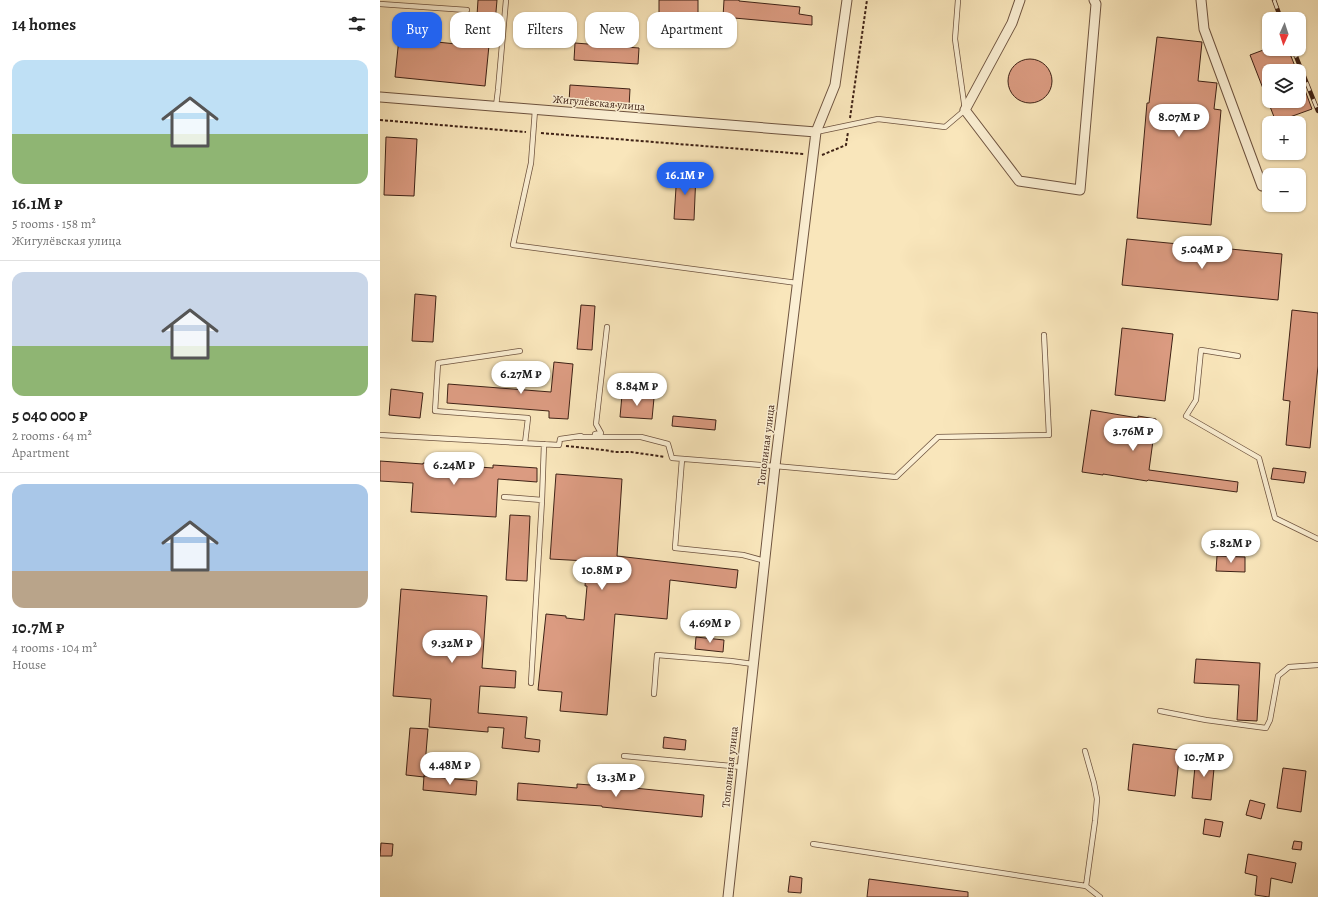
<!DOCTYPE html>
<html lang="en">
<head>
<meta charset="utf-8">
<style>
  :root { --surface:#fff; --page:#f6f6f6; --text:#222; --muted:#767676; --line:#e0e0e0; --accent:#2563eb }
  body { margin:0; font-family:Alegreya,serif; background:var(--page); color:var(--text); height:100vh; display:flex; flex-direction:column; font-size:15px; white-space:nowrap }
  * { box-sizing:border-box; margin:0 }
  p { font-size:13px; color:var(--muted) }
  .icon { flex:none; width:22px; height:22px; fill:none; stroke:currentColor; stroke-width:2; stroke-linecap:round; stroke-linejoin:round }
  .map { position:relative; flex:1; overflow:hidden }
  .drawer { display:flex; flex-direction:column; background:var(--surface); width:380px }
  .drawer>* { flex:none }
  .banner { position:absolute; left:12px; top:12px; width:380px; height:36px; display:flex; gap:8px }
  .needle { width:26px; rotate:183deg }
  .fabs { position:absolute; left:882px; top:12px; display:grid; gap:8px }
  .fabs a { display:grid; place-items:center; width:44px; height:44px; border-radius:8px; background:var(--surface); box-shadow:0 1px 3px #0004; font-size:20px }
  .price { position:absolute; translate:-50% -34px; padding:0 9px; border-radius:14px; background:#fff; color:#222; font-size:13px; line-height:26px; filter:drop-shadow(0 1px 2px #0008) }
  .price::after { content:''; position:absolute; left:50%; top:24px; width:12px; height:9px; margin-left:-6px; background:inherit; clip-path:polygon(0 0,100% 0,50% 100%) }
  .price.current { background:var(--accent); color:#fff }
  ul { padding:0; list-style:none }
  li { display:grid; align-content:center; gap:8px; height:212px; padding:0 12px }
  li+li { border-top:1px solid var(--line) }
  li span { display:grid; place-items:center; height:124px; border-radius:12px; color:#555 }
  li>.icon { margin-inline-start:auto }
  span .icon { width:72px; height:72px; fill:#fffc; stroke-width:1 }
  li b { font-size:17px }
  h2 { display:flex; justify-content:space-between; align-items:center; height:48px; padding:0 12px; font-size:17px }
  .tag { padding:0 14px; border-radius:12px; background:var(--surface); box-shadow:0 1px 3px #0004; font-size:14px; line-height:36px }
  .tag.current { background:var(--accent); color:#fff }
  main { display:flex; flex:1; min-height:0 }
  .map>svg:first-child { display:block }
  .building { fill:#db9b81; stroke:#3f2216 }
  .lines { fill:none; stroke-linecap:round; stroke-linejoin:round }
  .lane-casing { stroke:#6e533f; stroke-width:6 }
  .street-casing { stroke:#6e533f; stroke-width:11 }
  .path { stroke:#3f2216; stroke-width:2; stroke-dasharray:3 2; stroke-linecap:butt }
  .lane { stroke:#fbefd3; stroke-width:4.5 }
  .street { stroke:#fbefd3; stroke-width:9 }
  .rail-casing { stroke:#3f2216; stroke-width:4.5 }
  .rail { stroke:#fbefd3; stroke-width:3; stroke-dasharray:9; stroke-linecap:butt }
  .labels { text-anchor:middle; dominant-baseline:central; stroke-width:3; stroke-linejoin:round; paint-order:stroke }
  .street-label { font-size:11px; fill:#3f2216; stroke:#fbefd3 }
</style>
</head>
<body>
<main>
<section class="drawer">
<h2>14 homes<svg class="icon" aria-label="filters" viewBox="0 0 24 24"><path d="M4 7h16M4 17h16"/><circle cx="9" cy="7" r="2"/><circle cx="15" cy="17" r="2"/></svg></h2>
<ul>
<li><span style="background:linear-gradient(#bfe0f5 60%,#8fb573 0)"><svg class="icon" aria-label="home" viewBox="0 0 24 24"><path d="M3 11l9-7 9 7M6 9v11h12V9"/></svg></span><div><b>16.1M ₽</b><p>5 rooms · 158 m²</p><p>Жигулёвская улица</p></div></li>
<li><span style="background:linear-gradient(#c9d6e8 60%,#8fb573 0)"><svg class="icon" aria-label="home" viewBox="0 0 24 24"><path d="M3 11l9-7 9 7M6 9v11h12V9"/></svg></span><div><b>5 040 000 ₽</b><p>2 rooms · 64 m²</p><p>Apartment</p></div></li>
<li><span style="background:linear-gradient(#a9c7e8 70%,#b9a48a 0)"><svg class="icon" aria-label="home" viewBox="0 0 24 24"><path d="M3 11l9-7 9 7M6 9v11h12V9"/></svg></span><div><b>10.7M ₽</b><p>4 rooms · 104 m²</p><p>House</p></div></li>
</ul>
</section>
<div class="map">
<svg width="938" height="897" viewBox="0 0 938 897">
  <rect width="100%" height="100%" fill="#f9e6bb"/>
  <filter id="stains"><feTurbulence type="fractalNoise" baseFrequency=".005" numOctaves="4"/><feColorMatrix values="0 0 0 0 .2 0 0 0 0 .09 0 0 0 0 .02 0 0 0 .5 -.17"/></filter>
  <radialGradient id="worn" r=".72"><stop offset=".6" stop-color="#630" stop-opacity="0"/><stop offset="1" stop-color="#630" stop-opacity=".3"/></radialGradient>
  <!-- building -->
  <path class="building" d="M 98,0 L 117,0 L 114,35 L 110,35 L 105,86 L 15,77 L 19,38 L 95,46 Z
    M 279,0 L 318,0 L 318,30 L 279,29 Z
    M 344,0 L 359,0 L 359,1 L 420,7 L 419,14 L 432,16 L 432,25 L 343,17 Z
    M 777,37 L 822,42 L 818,81 L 837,83 L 834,109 L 841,110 L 831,225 L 757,218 L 767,103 L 769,103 Z
    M 195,43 L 259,48 L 258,64 L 194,60 Z
    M 886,49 L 908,49 L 917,71 L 889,71 L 889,101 L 919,101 L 920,77 L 932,109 L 896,122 L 870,55 Z
    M628 81a22 22 0 1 1 44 0a22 22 0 1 1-44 0Z
    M 190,85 L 250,89 L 249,107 L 189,102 Z
    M 6,137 L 37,139 L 34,196 L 4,195 Z
    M 297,172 L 316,173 L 314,220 L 294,219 Z
    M 747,239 L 902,254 L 898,300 L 742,285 Z
    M 35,294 L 56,296 L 53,342 L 32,341 Z
    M 201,305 L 215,306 L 212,350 L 197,349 Z
    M 912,310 L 938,313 L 938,366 L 930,448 L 906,445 L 910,401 L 903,400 Z
    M 742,328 L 793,334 L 785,401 L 735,395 Z
    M 174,362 L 193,364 L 188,419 L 169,418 L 169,411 L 67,403 L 68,384 L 171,392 Z
    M 11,389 L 43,393 L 40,418 L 9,415 Z
    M 242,395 L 274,398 L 272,419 L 240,417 Z
    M 711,410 L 758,418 L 758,416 L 776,419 L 769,470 L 858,482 L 857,492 L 768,480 L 767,481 L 723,474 L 723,475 L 702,472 Z
    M 293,416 L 336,420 L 335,430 L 292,426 Z
    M 0,461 L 43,464 L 43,463 L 113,468 L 113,465 L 157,468 L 157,482 L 118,479 L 116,517 L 31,512 L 33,483 L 0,481 Z
    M 893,468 L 926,472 L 924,483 L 891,479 Z
    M 176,474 L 242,479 L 237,556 L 358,570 L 356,588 L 290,580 L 287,619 L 235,614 L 227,715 L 180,711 L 182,692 L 158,690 L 166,614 L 186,616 L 186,618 L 204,620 L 207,586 L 205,586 L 207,561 L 170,559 Z
    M 130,515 L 150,516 L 147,581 L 126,580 Z
    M 837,556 L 865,557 L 865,572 L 836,571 Z
    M 21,589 L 107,596 L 102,668 L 136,671 L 135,688 L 100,686 L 98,713 L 147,717 L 145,738 L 160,740 L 159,752 L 122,748 L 124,728 L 108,727 L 108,732 L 49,727 L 51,699 L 13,696 Z
    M 316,637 L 344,640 L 343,652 L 315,649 Z
    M 816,659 L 880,663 L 877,721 L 857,720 L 859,685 L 814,683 Z
    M 30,728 L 48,729 L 44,777 L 26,775 Z
    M 284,737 L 306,740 L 305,750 L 283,748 Z
    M 753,744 L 800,750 L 795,796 L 748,790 Z
    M 816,756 L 835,758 L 831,800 L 812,798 Z
    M 903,768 L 926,771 L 921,812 L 897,808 Z
    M 44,776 L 97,781 L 96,795 L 43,790 Z
    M 138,783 L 197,788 L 197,784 L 224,786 L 224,785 L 324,795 L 322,817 L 222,807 L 222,806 L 137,800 Z
    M 870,800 L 885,804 L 881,819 L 866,815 Z
    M 825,819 L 843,822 L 840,837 L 823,834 Z
    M 914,841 L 922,842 L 921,850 L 912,849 Z
    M 1,843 L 13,844 L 12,856 L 0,856 Z
    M 868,854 L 916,863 L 912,883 L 891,878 L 889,897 L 875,895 L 877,876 L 865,873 Z
    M 410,876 L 422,878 L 421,893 L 408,892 Z
    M 489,879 L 588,892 L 588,897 L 487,897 Z"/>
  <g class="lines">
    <!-- lane casing -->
    <g class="lane-casing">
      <path id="lane" d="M 0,4 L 87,10
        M 116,106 L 118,90 L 126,0
        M 155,110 L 151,163 L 133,245 L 417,283
        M 436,132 L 498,119 L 565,127 L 585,110 L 575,39 L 578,0
        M 140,351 L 58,363 L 55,411 L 148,418 L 145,443
        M 858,356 L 821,350 L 816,400 L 806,416 L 879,458 L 895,518 L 938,539
        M 215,434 L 221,433 L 216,424 L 227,327
        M 0,435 L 179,445 L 180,439 L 201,436
        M 199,437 L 261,437 L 288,444 L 292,458 L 395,466 L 516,477 L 558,437 L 669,435 L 664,335
        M 302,459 L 295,548 L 363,555 L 385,561
        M 124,497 L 162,500
        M 151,683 L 162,500 L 164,444
        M 274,694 L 277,655 L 351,661 L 373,664
        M 780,711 L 826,720 L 886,728 L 890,720 L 898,676 L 909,667 L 938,665
        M 705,751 L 714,783 L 717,799 L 715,821 L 706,886 L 720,897
        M 244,756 L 362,767
        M 433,844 L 706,886"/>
    </g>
    <!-- street casing -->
    <g class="street-casing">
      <path id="street" d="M 640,0 L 632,23 L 585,110 L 639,181 L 700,190 L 716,4 L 714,0
        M 821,0 L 824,29 L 882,186
        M 0,97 L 436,132
        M 348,897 L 395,466 L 436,132 L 455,85 L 467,0"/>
    </g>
    <!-- path -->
    <path class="path" d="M 470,118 L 487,0
      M 0,120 L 146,132
      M 161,133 L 424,154
      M 442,155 L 466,145 L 468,132
      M 186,446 L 224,450 L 235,452 L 251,452 L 285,457"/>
    <!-- lane -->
    <use href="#lane" class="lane"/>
    <!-- street -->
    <use href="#street" class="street"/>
    <!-- rail casing -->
    <g class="rail-casing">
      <path id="rail" d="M 894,0 L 901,19
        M 913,49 L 938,111"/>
    </g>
    <!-- rail -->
    <use href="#rail" class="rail"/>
  </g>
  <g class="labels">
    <!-- street labels -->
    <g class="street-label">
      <text transform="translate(219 103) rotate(5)">Жигулёвская улица</text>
      <text transform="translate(386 445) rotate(-83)">Тополиная улица</text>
      <text transform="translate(350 767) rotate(-84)">Тополиная улица</text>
    </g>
  </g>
  <rect width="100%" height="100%" filter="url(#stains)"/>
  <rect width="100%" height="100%" fill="url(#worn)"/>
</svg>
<div class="fabs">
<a><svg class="needle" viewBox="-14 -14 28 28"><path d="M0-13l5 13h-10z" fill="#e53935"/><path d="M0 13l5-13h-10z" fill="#767676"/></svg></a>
<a><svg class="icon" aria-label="layers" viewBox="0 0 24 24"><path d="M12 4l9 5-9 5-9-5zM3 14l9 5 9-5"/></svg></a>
<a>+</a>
<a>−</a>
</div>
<b class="price" style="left:799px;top:138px">8.07M ₽</b>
<b class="price current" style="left:305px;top:196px">16.1M ₽</b>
<b class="price" style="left:822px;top:270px">5.04M ₽</b>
<b class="price" style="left:141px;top:395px">6.27M ₽</b>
<b class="price" style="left:257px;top:407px">8.84M ₽</b>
<b class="price" style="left:753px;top:452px">3.76M ₽</b>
<b class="price" style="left:74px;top:486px">6.24M ₽</b>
<b class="price" style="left:851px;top:564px">5.82M ₽</b>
<b class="price" style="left:222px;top:591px">10.8M ₽</b>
<b class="price" style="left:330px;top:644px">4.69M ₽</b>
<b class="price" style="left:72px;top:664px">9.32M ₽</b>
<b class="price" style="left:824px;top:778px">10.7M ₽</b>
<b class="price" style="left:70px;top:786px">4.48M ₽</b>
<b class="price" style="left:236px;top:798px">13.3M ₽</b>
<div class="banner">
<a class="tag current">Buy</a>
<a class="tag">Rent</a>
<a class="tag">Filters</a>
<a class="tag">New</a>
<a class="tag">Apartment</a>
</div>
</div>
</main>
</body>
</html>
